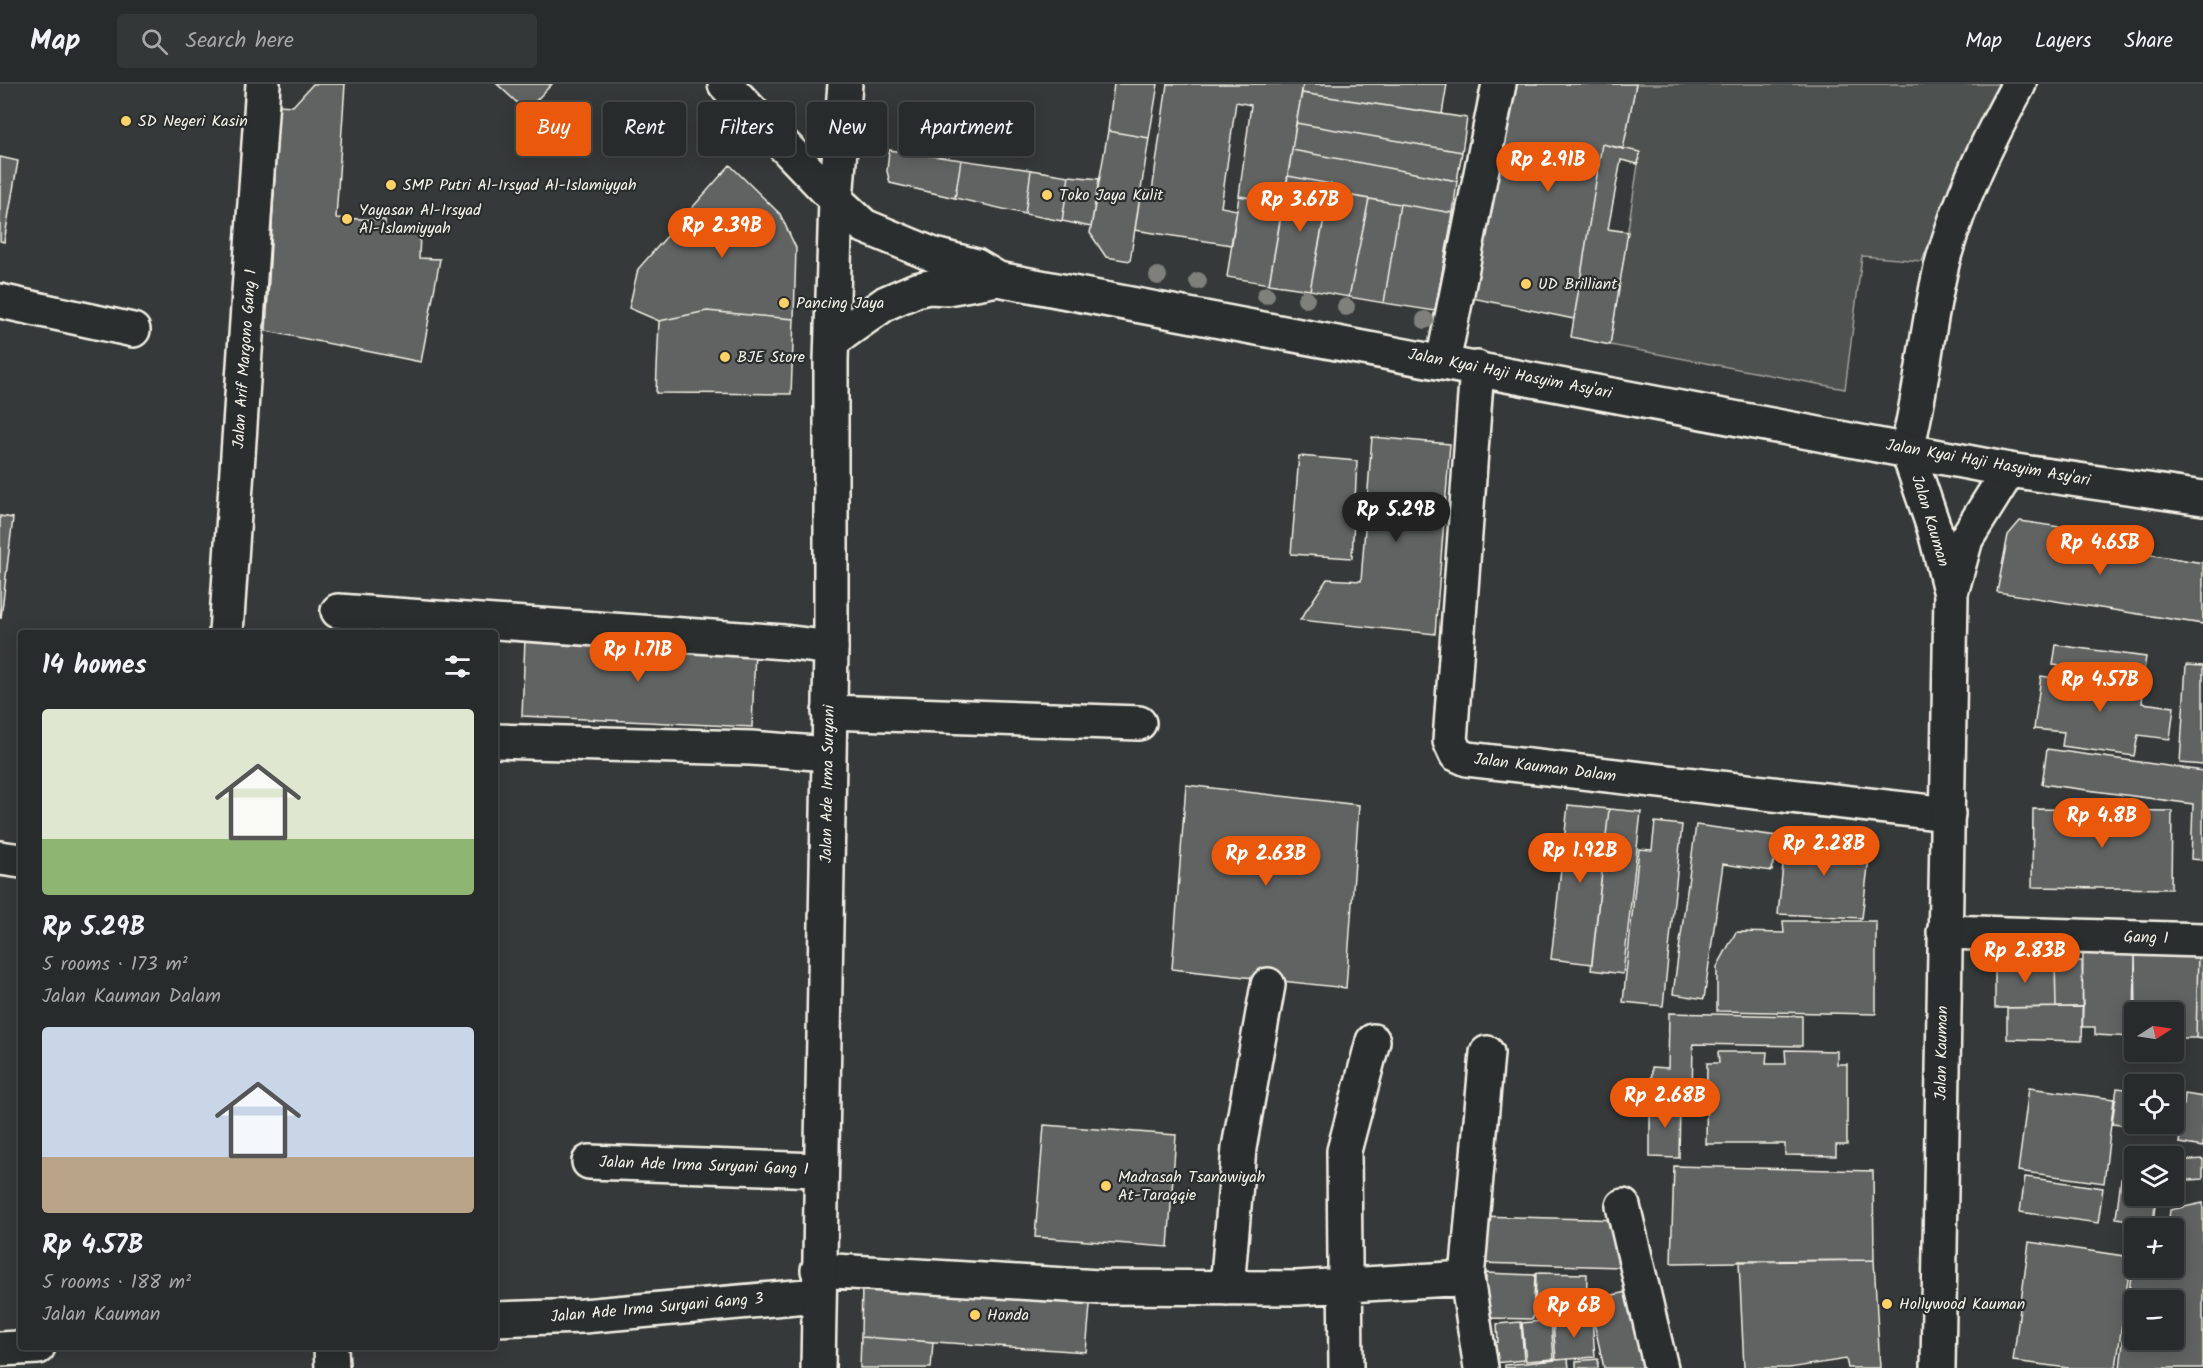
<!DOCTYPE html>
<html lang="en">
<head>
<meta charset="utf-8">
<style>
  :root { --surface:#282b2b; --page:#343737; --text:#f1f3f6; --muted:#a5a7a9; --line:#444747; --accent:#ea580c }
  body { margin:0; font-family:Kalam,sans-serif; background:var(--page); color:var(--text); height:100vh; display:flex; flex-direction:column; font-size:22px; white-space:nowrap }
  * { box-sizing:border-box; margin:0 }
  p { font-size:20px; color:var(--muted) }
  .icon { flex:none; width:33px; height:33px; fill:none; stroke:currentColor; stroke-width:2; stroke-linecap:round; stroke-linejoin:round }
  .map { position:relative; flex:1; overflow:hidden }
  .panel { position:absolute; left:18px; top:546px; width:480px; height:720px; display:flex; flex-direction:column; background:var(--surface); border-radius:6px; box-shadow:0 3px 15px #0003,0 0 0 2px var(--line) }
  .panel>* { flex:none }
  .banner { position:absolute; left:516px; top:18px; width:570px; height:54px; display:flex; gap:12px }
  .needle { width:39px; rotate:78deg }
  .controls { position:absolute; left:2124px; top:918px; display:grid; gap:12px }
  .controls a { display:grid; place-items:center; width:60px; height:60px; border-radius:6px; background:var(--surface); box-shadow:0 3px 15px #0003,0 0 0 2px var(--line); font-size:30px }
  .price { position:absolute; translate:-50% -51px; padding:0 14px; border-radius:21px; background:var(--accent); color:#fff; font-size:20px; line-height:39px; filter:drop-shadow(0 2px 3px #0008) }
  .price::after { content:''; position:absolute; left:50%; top:36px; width:18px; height:14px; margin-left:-9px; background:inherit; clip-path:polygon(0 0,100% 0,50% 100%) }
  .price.current { background:#222; color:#fff }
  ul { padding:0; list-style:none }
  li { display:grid; align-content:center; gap:12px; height:318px; padding:0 24px }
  li span { display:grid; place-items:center; height:186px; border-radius:6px; color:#555 }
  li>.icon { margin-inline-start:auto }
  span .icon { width:108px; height:108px; fill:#fffc; stroke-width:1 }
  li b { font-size:26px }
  h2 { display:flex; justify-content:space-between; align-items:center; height:72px; padding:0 24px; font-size:26px }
  .pill { padding:0 21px; border-radius:6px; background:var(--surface); box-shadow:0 3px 15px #0003,0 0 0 2px var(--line); font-size:21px; line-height:54px }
  .pill.current { background:var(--accent); color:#fff }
  header { display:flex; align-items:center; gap:36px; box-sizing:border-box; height:84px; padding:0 30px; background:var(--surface); border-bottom:2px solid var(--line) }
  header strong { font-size:28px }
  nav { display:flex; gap:33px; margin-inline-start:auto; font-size:21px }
  .search { width:420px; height:54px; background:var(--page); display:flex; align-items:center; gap:15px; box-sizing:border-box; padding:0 21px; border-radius:6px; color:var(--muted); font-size:22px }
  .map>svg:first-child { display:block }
  .green { fill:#4e514f; stroke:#a1a19c; stroke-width:1.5 }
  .building { fill:#616362; stroke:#f4f1e8; stroke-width:1.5; fill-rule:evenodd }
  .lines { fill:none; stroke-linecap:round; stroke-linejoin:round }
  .minor-casing { stroke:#f4f1e8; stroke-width:38 }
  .secondary-casing { stroke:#f4f1e8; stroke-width:38 }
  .primary-casing { stroke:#f4f1e8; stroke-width:38 }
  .minor { stroke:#2a2d2e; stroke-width:33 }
  .secondary { stroke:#2a2d2e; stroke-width:33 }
  .primary { stroke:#2a2d2e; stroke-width:33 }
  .tree { fill:#7f7f7c }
  .poi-dot { fill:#ffd166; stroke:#2a2d2e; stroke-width:2 }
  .labels { text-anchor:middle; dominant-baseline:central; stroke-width:4.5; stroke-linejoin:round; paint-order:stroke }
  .poi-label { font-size:16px; fill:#f4f1e8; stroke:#2a2d2e; text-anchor:start }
  .street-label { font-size:16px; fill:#f4f1e8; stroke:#2a2d2e }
</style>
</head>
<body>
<header>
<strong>Map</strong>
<div class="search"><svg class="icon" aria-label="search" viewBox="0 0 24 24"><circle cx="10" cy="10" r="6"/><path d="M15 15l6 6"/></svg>Search here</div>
<nav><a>Map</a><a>Layers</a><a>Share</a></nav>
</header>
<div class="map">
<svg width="2203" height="1284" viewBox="0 0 2203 1284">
  <rect width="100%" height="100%" fill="#363939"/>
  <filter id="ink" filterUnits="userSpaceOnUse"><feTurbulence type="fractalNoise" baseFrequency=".0167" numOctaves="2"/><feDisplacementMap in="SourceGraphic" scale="12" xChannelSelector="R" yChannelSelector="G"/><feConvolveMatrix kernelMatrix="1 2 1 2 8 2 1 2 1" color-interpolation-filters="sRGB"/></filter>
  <g filter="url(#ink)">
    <!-- green -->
    <path class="green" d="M 1636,0 L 2003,0 L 1954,100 L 1922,177 L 1862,172 L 1845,305 L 1610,261 L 1640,68 L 1623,65 Z"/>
    <!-- building -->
    <path class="building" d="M 313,0 L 345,0 L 336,134 L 385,136 L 385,147 L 420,149 L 419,174 L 440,175 L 421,278 L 266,247 L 279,21 L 293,22 Z
      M 497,0 L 552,0 L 526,27 Z
      M 1114,0 L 1158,0 L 1149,54 L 1108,47 Z
      M 1167,0 L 1303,0 L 1283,119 L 1239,112 L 1251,21 L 1236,18 L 1221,123 L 1237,126 L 1231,161 L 1135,146 L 1141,106 L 1152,108 Z
      M 1303,0 L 1447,0 L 1442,30 L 1302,9 Z
      M 1513,0 L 1636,0 L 1623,65 L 1602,60 L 1574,235 L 1472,214 Z
      M 1302,9 L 1467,34 L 1462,68 L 1296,39 Z
      M 1296,39 L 1462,68 L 1457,97 L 1292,66 Z
      M 1108,47 L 1149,54 L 1130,177 L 1106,173 L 1090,149 Z
      M 1602,60 L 1640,68 L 1638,80 L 1621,76 L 1608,145 L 1628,148 L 1610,261 L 1571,253 Z
      M 889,66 L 961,76 L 955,114 L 890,99 L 887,87 Z
      M 1292,66 L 1457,97 L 1453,129 L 1329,108 L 1331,100 L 1288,92 Z
      M 0,73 L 18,77 L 4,158 L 0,157 Z
      M 961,76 L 1031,86 L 1025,130 L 955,114 Z
      M 730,81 L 780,130 L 796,164 L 794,235 L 707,227 L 659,237 L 629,224 L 638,185 Z
      M 1031,86 L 1069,92 L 1062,137 L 1025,130 Z
      M 1069,92 L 1099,95 L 1091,143 L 1062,137 Z
      M 1288,92 L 1331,100 L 1310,206 L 1269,200 Z
      M 1329,108 L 1369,115 L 1349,213 L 1310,206 Z
      M 1239,112 L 1283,119 L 1269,200 L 1227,193 Z
      M 1369,115 L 1400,120 L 1384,219 L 1349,213 Z
      M 1400,120 L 1453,129 L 1435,227 L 1384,219 Z
      M 707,227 L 794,235 L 791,310 L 656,309 L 659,237 Z
      M 1372,353 L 1450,360 L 1435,550 L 1300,536 L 1327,495 L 1361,497 Z
      M 1299,372 L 1357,377 L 1352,474 L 1291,470 Z
      M 0,432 L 13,434 L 1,534 L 0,534 Z
      M 2020,437 L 2067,444 L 2064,457 L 2203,479 L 2203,540 L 1997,508 L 2008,451 Z
      M 525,555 L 755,566 L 752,643 L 522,632 Z
      M 2056,561 L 2146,573 L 2143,592 L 2053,581 Z
      M 2186,581 L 2203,582 L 2203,681 L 2180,679 Z
      M 2072,587 L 2144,597 L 2142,619 L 2174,623 L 2170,655 L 2138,651 L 2134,672 L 2062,662 L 2064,648 L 2034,645 L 2041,592 L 2070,596 Z
      M 2047,665 L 2203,687 L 2203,776 L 2191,775 L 2193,720 L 2042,700 Z
      M 1186,701 L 1359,721 L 1346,904 L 1172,885 Z
      M 1568,721 L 1609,725 L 1592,880 L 1551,875 Z
      M 1609,725 L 1641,728 L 1623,890 L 1591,886 Z
      M 2033,725 L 2172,727 L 2171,805 L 2032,803 Z
      M 1655,738 L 1682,741 L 1663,922 L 1623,918 L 1639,765 L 1652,766 Z
      M 1696,741 L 1777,752 L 1772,787 L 1723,780 L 1704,915 L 1673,910 Z
      M 1786,752 L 1871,756 L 1862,834 L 1778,830 Z
      M 1783,837 L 1876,837 L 1876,930 L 1717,927 L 1717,883 L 1736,848 L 1784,849 Z
      M 2083,865 L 2135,866 L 2134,953 L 2095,951 L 2095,943 L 2082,943 Z
      M 2135,866 L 2198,867 L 2196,954 L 2174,954 L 2174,928 L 2136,928 Z
      M 2198,867 L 2203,867 L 2203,955 L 2196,954 Z
      M 1995,877 L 2055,877 L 2056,923 L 1995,924 Z
      M 2055,877 L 2082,877 L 2083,923 L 2056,923 Z
      M 2083,923 L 2082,957 L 2007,955 L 2007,924 Z
      M 1669,929 L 1802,932 L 1802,962 L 1693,960 L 1692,1015 L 1651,1014 L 1652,983 L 1668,984 Z
      M 1785,966 L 1837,967 L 1837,980 L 1847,980 L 1847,1061 L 1836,1061 L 1836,1072 L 1785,1071 L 1785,1060 L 1706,1060 L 1707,979 L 1719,979 L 1718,968 L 1767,968 L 1766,980 L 1786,980 Z
      M 2029,1004 L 2114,1015 L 2104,1099 L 2018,1087 Z
      M 2117,1004 L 2134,1006 L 2134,1040 L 2139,1040 L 2139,1043 L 2112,1040 Z
      M 2185,1010 L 2203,1013 L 2203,1063 L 2179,1059 L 2180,1052 L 2172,1051 L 2177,1020 L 2184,1021 Z
      M 1650,1017 L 1680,1018 L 1679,1074 L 1650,1073 Z
      M 2141,1040 L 2155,1040 L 2154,1049 L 2140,1046 Z
      M 2158,1040 L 2171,1040 L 2169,1052 L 2156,1050 Z
      M 1044,1041 L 1176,1051 L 1168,1163 L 1035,1153 Z
      M 2203,1075 L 2203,1095 L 2174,1097 L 2174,1077 Z
      M 1674,1082 L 1873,1087 L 1874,1176 L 1671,1179 Z
      M 2025,1093 L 2103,1104 L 2098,1139 L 2020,1128 Z
      M 2121,1095 L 2134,1097 L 2134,1112 L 2156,1112 L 2153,1140 L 2116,1134 Z
      M 2203,1119 L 2203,1284 L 2120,1284 L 2134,1166 L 2134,1184 L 2174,1184 L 2174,1144 L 2168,1144 L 2170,1126 ZM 2134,1216 L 2174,1216 L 2174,1256 L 2134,1256 Z
      M 1478,1132 L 1622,1136 L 1621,1183 L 1477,1179 Z
      M 2029,1158 L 2131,1173 L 2116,1284 L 2068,1284 L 2013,1277 Z
      M 1874,1176 L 1880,1284 L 1848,1284 L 1846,1275 L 1789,1284 L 1744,1284 L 1739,1177 Z
      M 1486,1189 L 1535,1191 L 1533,1235 L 1485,1234 Z
      M 1536,1189 L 1587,1190 L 1586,1230 L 1535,1228 Z
      M 862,1200 L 1091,1210 L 1086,1268 L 861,1253 Z
      M 1641,1205 L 1658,1284 L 1604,1284 L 1589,1216 Z
      M 1592,1234 L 1595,1273 L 1556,1276 L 1553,1238 Z
      M 1551,1236 L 1554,1275 L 1526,1277 L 1522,1239 Z
      M 1521,1238 L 1524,1276 L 1494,1279 L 1491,1259 L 1498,1258 L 1497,1240 Z
      M 861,1253 L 933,1258 L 931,1284 L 860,1284 Z
      M 1568,1275 L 1569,1284 L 1505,1284 L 1505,1281 Z
      M 1598,1275 L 1598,1284 L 1576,1284 L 1576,1277 Z"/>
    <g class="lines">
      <!-- minor casing -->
      <g class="minor-casing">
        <path id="minor" d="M 0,217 L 133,246
          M 1443,278 L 1499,0
          M 1477,284 L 1450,657 L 1456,670 L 1467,675 L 1948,730
          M 1907,365 C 1923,303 1927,238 1943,176 C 1960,114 1988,57 2019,0
          M 338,527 L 784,558 L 831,564
          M 226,549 L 263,0
          M 829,628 L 1139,639
          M 495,657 L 751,664 L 828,670
          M 0,774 L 21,777
          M 1944,848 L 2203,856
          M 589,1078 L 819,1086
          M 1623,1122 L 1661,1284
          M 818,1186 L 1099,1203 L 1297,1204 L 1467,1194
          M 1227,1204 L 1239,1064 L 1268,901
          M 495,1235 L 583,1232 L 818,1211
          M 331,1263 L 332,1284
          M 0,1265 L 38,1263
          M 1346,1284 L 1344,1067 L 1373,957
          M 1481,1284 L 1467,1194 L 1487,969"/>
      </g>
      <!-- secondary casing -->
      <g class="secondary-casing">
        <path id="secondary" d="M 1907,365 L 1934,444 L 1951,510 L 1938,1284
          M 1951,509 L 1966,455 L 2009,386"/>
      </g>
      <!-- primary casing -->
      <g class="primary-casing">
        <path id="primary" d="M 725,0 L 836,116 L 864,142 L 934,171 L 976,182 L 998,195 L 2009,386 L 2203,414
          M 832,257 L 886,219 L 916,206 L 929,203 L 947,204 L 998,195
          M 818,1284 L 831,564 L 831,277 L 836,116 L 845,0"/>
      </g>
      <!-- minor -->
      <use href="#minor" class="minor"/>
      <!-- secondary -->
      <use href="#secondary" class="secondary"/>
      <!-- primary -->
      <use href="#primary" class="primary"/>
    </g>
    <!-- trees -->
    <g class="tree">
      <circle cx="1158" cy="192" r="9"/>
      <circle cx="1198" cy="197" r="9"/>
      <circle cx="1266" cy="211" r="9"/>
      <circle cx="1306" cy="215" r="9"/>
      <circle cx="1346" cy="223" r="9"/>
      <circle cx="1425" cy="236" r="9"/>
    </g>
  </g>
  <!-- markers -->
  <g class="poi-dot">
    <circle cx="126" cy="37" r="6"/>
    <circle cx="391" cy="101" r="6"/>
    <circle cx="1047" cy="111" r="6"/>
    <circle cx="347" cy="135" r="6"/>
    <circle cx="1526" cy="200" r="6"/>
    <circle cx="784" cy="219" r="6"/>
    <circle cx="725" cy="273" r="6"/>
    <circle cx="1106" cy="1102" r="6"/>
    <circle cx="1887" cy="1220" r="6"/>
    <circle cx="975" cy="1231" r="6"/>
  </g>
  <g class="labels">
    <!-- poi labels -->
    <g class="poi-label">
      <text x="138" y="37">SD Negeri Kasin</text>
      <text x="403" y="101">SMP Putri Al-Irsyad Al-Islamiyyah</text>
      <text x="1059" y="111">Toko Jaya Kulit</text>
      <text x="359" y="126">Yayasan Al-Irsyad<tspan x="359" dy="18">Al-Islamiyyah</tspan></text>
      <text x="1538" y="200">UD Brilliant</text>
      <text x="796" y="219">Pancing Jaya</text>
      <text x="737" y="273">BJE Store</text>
      <text x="1118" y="1093">Madrasah Tsanawiyah<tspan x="1118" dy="18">At-Taraqqie</tspan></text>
      <text x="1899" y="1220">Hollywood Kauman</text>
      <text x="987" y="1231">Honda</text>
    </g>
    <!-- street labels -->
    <g class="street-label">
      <text transform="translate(245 275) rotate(-86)">Jalan Arif Margono Gang 1</text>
      <text transform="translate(1510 290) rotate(11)">Jalan Kyai Haji Hasyim Asy'ari</text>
      <text transform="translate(1988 379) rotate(10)">Jalan Kyai Haji Hasyim Asy'ari</text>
      <text transform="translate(1930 437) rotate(73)">Jalan Kauman</text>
      <text transform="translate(1545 684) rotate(7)">Jalan Kauman Dalam</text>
      <text transform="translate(828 700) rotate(-89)">Jalan Ade Irma Suryani</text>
      <text transform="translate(2146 854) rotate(2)">Gang 1</text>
      <text transform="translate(1942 969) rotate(-89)">Jalan Kauman</text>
      <text transform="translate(704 1082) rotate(2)">Jalan Ade Irma Suryani Gang 1</text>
      <text transform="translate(657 1224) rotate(-5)">Jalan Ade Irma Suryani Gang 3</text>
    </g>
  </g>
</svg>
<div class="controls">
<a><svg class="needle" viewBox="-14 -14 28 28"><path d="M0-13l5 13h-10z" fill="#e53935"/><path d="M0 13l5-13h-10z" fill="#a5a7a9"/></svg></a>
<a><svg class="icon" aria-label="locate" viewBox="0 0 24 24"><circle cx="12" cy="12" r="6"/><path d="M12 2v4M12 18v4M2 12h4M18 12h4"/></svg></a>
<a><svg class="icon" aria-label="layers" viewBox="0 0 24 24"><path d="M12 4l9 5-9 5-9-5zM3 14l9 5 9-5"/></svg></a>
<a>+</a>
<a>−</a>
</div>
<b class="price" style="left:1548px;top:109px">Rp 2.91B</b>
<b class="price" style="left:1300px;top:149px">Rp 3.67B</b>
<b class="price" style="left:722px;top:175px">Rp 2.39B</b>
<b class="price current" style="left:1396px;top:459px">Rp 5.29B</b>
<b class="price" style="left:2100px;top:492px">Rp 4.65B</b>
<b class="price" style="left:638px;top:599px">Rp 1.71B</b>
<b class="price" style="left:2100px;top:629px">Rp 4.57B</b>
<b class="price" style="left:2102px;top:765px">Rp 4.8B</b>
<b class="price" style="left:1824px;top:793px">Rp 2.28B</b>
<b class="price" style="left:1580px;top:800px">Rp 1.92B</b>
<b class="price" style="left:1266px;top:803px">Rp 2.63B</b>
<b class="price" style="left:2025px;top:900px">Rp 2.83B</b>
<b class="price" style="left:1665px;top:1045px">Rp 2.68B</b>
<b class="price" style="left:1574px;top:1255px">Rp 6B</b>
<div class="banner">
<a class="pill current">Buy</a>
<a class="pill">Rent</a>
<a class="pill">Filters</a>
<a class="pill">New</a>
<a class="pill">Apartment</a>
</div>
<section class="panel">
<h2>14 homes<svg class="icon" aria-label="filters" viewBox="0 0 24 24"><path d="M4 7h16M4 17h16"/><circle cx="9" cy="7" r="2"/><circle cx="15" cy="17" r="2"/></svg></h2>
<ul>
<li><span style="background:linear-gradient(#dfe7d0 70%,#8fb573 0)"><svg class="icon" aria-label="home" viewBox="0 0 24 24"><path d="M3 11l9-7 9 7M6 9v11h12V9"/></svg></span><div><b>Rp 5.29B</b><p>5 rooms · 173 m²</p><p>Jalan Kauman Dalam</p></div></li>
<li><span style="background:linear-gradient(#c9d6e8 70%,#b9a48a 0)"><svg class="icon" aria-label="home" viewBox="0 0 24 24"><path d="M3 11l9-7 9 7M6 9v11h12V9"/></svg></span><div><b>Rp 4.57B</b><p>5 rooms · 188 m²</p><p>Jalan Kauman</p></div></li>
</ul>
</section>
</div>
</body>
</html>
